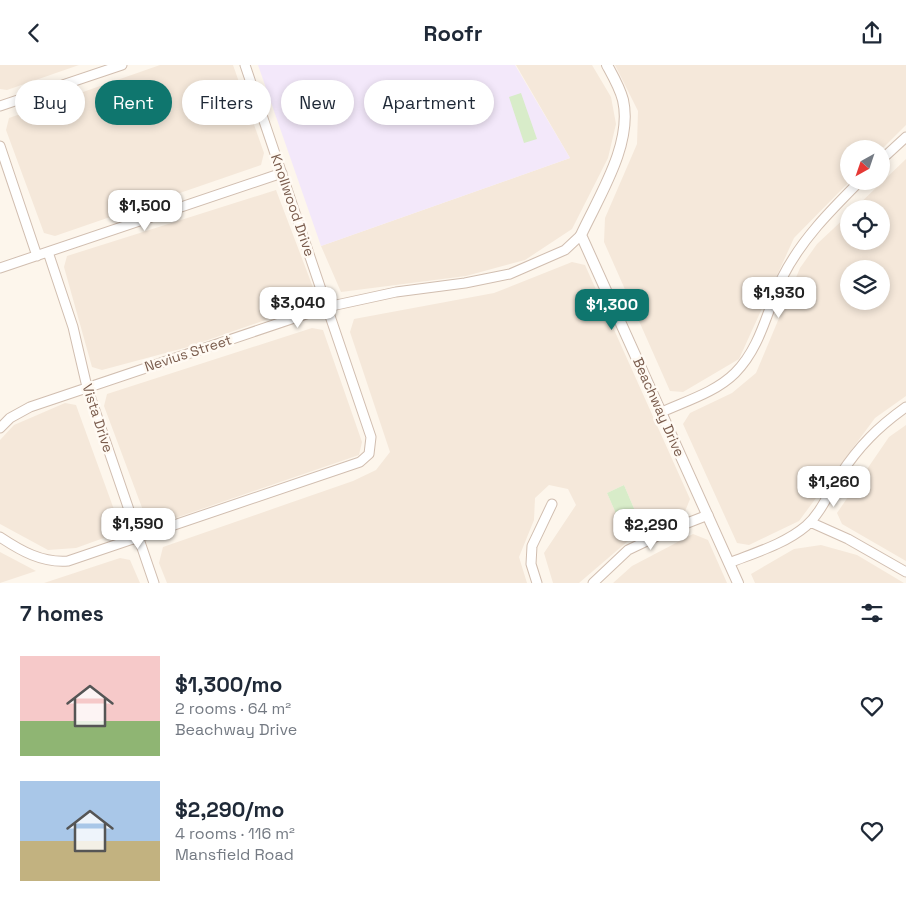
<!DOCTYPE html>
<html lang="en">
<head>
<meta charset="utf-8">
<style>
  :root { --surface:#fff; --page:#f2f2f3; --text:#1f2937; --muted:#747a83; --accent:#0f766e }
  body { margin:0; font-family:"Space Grotesk",sans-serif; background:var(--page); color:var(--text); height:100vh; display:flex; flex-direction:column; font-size:19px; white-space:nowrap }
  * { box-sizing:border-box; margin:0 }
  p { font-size:16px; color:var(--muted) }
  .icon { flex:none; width:28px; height:28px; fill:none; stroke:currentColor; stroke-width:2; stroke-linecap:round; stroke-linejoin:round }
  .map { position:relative; height:518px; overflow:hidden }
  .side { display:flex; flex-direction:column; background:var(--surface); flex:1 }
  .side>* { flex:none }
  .top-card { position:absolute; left:15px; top:15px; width:500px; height:45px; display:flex; gap:10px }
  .needle { width:32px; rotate:220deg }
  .fabs { position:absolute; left:840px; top:75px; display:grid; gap:10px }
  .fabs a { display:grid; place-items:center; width:50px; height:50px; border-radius:50%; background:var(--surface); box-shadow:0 2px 8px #0003; font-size:25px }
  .price { position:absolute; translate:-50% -42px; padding:0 11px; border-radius:10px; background:#fff; color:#222; font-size:16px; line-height:32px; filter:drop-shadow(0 1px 2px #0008) }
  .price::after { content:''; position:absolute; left:50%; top:30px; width:15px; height:11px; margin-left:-8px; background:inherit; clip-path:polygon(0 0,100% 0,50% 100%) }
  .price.current { background:var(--accent); color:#fff }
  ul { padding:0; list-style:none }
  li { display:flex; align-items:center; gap:15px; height:125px; padding:0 20px }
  li span { display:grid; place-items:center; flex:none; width:140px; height:100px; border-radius:0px; color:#555 }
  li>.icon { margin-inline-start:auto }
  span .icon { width:60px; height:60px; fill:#fffc; stroke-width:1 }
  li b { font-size:21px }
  h2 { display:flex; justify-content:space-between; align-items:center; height:60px; padding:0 20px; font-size:21px }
  .pill { padding:0 18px; border-radius:22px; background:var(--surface); box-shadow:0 2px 8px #0003; font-size:18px; line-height:45px }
  .pill.current { background:var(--accent); color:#fff }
  header { display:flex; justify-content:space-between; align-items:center; height:65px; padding:0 20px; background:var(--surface); font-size:22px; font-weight:700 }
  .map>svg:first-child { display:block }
  .residential { fill:#f5e8da; fill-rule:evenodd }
  .education { fill:#f3e8fa }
  .green { fill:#d8ecc9 }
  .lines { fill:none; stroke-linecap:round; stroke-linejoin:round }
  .minor-casing { stroke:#d1beb0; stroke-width:11 }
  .tertiary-casing { stroke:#d1beb0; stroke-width:12 }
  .minor { stroke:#fff; stroke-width:9 }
  .tertiary { stroke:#fff; stroke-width:10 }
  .labels { text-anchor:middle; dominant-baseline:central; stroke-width:5; stroke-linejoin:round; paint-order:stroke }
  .street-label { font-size:14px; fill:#7a5c4d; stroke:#fffaf3 }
</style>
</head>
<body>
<header><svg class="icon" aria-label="back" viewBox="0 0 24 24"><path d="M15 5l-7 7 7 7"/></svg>Roofr<svg class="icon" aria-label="share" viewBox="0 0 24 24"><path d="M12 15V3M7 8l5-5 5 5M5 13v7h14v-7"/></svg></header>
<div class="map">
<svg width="906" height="518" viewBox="0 0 906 518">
  <rect width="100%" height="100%" fill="#fdf6ec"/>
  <!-- residential -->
  <path class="residential" d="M 0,0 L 79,0 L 7,25 L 0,24 Z
    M 160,0 L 233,0 L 264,88 L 261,100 L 55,171 L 44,168 L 6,65 L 9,53 Z
    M 516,0 L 592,0 L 611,32 L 616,59 L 608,93 L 572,164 L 525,195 L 466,211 L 341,227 L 321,181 L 570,93 Z
    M 615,0 L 906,0 L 906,60 L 881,85 L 849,84 L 850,116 L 794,173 L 739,294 L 683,327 L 670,326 L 604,177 L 605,153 L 637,79 L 638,46 Z
    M 906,94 L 906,331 L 875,353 L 799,456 L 749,480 L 737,478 L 683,359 L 690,348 L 732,328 L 756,308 L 800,203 L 817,179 L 849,149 L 849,176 L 881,176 L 881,144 L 854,144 ZM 849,204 L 881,204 L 881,236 L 849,236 Z
    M 276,125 L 314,225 L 311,239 L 188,282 L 102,305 L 92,302 L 64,202 L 67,191 Z
    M 572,197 L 585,200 L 690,434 L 684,449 L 644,467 L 624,420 L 607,428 L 628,476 L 579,518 L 553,518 L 544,488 L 576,440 L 568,424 L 549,420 L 535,433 L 534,455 L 519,492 L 527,518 L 167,518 L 159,498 L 163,482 L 353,416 L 376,405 L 390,387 L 350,267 L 354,254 L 494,228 Z
    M 312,263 L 323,265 L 362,377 L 359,390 L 158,459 L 147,456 L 104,341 L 107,329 Z
    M 65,338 L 76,340 L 120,461 L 112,470 L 76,483 L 48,485 L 0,459 L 0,375 L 14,360 Z
    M 906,360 L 906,496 L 842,459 L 837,448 L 889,372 Z
    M 693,469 L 708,475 L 727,518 L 613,518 L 632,501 Z
    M 821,480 L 857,490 L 904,518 L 755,518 L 751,509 L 794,484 Z
    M 0,487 L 36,506 L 0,518 Z
    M 120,493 L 130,495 L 140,518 L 44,518 Z"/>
  <!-- education -->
  <path class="education" d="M 258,0 L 515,0 L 570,93 L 321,181 Z"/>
  <!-- green -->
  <path class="green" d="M 521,28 L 537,74 L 524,78 L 509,32 Z
    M 624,420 L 644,467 L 628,476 L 607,428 Z"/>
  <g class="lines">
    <!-- minor casing -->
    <g class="minor-casing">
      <path id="minor" d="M 0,41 L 122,0
        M 0,81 L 37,191
        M 881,95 L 906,72
        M 48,187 L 73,262 L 87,322 L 154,518
        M 0,203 L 282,108
        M 662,347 C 686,336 716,327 735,308 C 761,282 767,245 782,213 C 801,175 830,146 860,116
        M 0,363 L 10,353 L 30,342 L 327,242 L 396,227 L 465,218 L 510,209 L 565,185 L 581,170
        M 810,457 L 848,474 L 906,507
        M 0,472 C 21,486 42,498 68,496 L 360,397 L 369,389 L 371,372 L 245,0
        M 729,498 C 754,488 785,479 806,461 C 821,448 829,427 840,410 C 859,381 878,362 906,342
        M 537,518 L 531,499 L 532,481 L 552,439
        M 593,518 L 628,485 L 672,464 L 708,450"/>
    </g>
    <!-- tertiary casing -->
    <g class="tertiary-casing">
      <path id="tertiary" d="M 607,0 C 613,11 620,23 623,35 C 633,79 599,131 581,170 L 738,518"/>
    </g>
    <!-- minor -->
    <use href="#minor" class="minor"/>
    <!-- tertiary -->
    <use href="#tertiary" class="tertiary"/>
  </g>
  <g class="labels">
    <!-- street labels -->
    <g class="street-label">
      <text transform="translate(293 140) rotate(71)">Knollwood Drive</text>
      <text transform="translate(188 288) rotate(-18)">Nevius Street</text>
      <text transform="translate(659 342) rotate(66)">Beachway Drive</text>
      <text transform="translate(98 353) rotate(72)">Vista Drive</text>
    </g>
  </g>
</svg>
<div class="fabs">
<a><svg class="needle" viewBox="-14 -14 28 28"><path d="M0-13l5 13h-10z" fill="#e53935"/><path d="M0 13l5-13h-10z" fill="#747a83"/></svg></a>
<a><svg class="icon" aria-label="locate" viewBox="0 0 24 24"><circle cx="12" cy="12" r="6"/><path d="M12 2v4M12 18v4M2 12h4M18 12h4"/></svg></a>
<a><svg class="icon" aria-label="layers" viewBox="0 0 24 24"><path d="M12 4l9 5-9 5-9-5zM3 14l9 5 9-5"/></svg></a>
</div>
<b class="price" style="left:145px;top:167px">$1,500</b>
<b class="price" style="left:779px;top:254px">$1,930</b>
<b class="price" style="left:298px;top:264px">$3,040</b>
<b class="price current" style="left:612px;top:266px">$1,300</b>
<b class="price" style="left:834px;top:443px">$1,260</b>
<b class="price" style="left:138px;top:485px">$1,590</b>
<b class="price" style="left:651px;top:486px">$2,290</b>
<div class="top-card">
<a class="pill">Buy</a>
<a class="pill current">Rent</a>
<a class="pill">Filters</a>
<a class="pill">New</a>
<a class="pill">Apartment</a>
</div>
</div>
<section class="side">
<h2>7 homes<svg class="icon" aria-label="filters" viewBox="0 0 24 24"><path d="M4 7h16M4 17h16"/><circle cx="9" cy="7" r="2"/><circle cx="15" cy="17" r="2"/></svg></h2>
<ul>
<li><span style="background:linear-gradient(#f6c9c9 65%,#8fb573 0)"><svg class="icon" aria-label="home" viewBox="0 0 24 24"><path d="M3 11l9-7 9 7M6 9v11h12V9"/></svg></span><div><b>$1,300/mo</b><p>2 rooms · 64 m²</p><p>Beachway Drive</p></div><svg class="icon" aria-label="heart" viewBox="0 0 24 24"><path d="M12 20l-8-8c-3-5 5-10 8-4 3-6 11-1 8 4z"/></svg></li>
<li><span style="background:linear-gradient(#a9c7e8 60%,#c2b280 0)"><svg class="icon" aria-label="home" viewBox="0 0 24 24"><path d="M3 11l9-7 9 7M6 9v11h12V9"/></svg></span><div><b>$2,290/mo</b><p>4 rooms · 116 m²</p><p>Mansfield Road</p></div><svg class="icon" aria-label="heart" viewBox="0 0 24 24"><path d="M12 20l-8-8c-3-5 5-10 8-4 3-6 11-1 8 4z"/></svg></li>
</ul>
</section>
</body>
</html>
